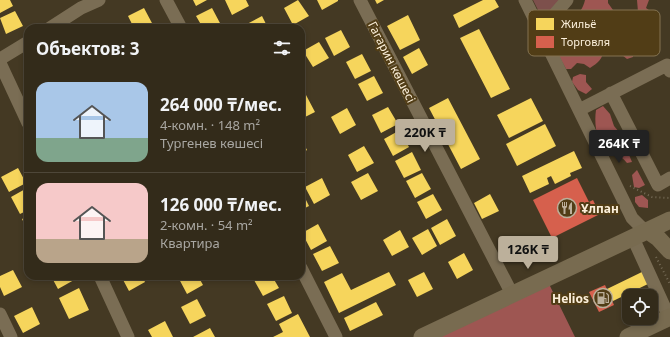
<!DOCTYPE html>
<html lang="ru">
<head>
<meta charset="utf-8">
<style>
  :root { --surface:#332b1a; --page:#3b3323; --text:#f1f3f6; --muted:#a9a7a2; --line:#4e4739; --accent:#bcb09b }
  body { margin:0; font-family:"Noto Sans",sans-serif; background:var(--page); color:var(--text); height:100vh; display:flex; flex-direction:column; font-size:15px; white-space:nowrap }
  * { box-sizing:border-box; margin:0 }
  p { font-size:13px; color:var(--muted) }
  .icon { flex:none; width:22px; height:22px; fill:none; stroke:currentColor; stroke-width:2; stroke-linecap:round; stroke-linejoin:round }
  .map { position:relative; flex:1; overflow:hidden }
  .details { position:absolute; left:24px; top:24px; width:281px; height:256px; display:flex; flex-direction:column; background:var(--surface); border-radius:12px; box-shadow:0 2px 6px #0003,0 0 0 1px var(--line) }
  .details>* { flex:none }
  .controls { position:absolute; left:622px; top:289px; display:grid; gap:8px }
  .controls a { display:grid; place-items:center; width:36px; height:36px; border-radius:8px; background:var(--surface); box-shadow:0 2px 6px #0003,0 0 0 1px var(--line); font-size:20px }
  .price { position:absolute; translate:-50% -34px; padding:0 9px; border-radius:4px; background:var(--accent); color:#111; font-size:13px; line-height:26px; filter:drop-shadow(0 1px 2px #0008) }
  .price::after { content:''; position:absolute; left:50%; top:24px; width:12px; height:9px; margin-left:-6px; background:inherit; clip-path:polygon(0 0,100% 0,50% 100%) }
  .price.selected { background:#222; color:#fff }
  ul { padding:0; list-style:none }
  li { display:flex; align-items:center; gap:12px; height:100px; padding:0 12px }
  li+li { border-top:1px solid var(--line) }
  li span { display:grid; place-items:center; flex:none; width:112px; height:80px; border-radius:12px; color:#555 }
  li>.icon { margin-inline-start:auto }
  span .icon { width:48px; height:48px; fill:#fffc; stroke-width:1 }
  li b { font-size:17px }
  h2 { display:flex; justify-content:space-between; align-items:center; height:48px; padding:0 12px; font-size:17px }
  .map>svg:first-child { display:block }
  .green { fill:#7d504c }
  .forest { fill:#9e5652 }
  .homes { fill:#f6d55c }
  .shops { fill:#d6604d }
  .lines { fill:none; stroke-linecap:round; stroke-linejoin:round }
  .path { stroke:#756b56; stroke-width:2; stroke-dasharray:1 3; stroke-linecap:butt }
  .minor { stroke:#7a6d54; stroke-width:13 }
  .major { stroke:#786b50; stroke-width:17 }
  .labels { text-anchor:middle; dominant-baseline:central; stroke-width:4; stroke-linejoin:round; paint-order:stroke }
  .street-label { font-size:12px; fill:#fcf0db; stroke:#513d16 }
  .poi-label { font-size:12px; font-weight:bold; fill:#fcf0db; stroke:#513d16; text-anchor:start }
  .key { fill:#513d16; stroke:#847351; stroke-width:1 }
  .key-label { font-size:11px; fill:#fcf0db }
</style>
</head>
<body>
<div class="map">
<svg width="670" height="337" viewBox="0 0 670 337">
  <rect width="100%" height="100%" fill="#443923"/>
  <!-- green -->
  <path class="green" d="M 533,0 L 561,0 L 543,20 Z"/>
  <!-- forest -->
  <path class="forest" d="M 585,0 L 608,0 L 608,3 L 618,17 L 613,25 L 603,23 L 595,14 L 589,16 C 591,27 595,32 606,36 L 609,42 L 603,47 C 604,58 599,62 590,68 L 584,64 L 577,63 L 571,69 L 566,69 C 558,53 549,44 559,27 L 556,22 L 565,12 L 572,16 C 580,14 583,8 585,0 Z
    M 637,0 L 649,0 L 646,8 L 656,15 L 652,22 L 638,12 Z
    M 622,43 L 634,45 L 633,57 L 627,59 L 622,55 L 619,48 Z
    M 580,74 L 586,75 L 586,82 L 592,89 L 586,94 L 578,90 L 572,82 L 573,77 Z
    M 603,106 L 610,114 L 614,126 L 620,133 L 632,162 L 627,163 C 619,153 617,157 608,152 C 596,144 594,123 596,110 Z
    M 637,170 L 645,185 L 639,188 L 634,187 L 632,175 Z
    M 642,195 L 648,200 L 648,208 L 639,207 L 635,202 L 635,197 Z
    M 549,284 L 575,337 L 440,337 Z"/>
  <!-- homes -->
  <path class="homes" d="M 0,0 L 10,0 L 13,6 L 0,13 Z
    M 193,0 L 207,0 L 196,6 Z
    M 225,0 L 246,0 L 249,6 L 232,15 Z
    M 298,0 L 309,16 L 293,25 L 284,8 Z
    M 317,0 L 338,0 L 338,1 L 322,10 Z
    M 375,0 L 384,0 L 377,4 Z
    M 483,0 L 495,0 L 499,7 L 459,28 L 453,15 Z
    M 144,8 L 153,25 L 147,28 L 134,28 L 128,16 Z
    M 212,8 L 221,25 L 215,28 L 203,28 L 196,16 Z
    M 15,11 L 23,26 L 6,34 L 0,18 Z
    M 408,15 L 420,40 L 400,50 L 387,26 Z
    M 262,16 L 268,28 L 247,28 L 245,25 Z
    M 479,29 L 510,89 L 491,98 L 460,38 Z
    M 341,30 L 350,47 L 334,56 L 325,38 Z
    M 319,42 L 329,58 L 313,67 L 303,51 Z
    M 419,48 L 428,65 L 412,74 L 403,57 Z
    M 362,54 L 371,71 L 355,79 L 346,62 Z
    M 28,65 L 28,75 L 24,67 Z
    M 374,76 L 383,93 L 367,101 L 358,84 Z
    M 306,95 L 315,112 L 301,119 L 301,97 Z
    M 448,98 L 480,159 L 461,169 L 429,108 Z
    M 531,98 L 543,121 L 509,138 L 497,115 Z
    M 388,107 L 398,124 L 381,133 L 372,115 Z
    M 347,108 L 356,125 L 340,134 L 331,117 Z
    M 545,124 L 556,146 L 517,166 L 506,144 Z
    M 400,130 L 409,147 L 393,156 L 384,139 Z
    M 301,138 L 307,150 L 301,154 Z
    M 364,146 L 374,163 L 357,172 L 348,155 Z
    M 574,151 L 582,168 L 570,173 L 571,176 L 555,184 L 551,176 L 547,178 L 549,184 L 530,193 L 522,176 Z
    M 412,152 L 421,170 L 404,178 L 395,161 Z
    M 18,168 L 26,183 L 9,192 L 1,177 Z
    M 368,173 L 378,191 L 361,200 L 351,182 Z
    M 422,173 L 431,189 L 415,198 L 406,181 Z
    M 322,178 L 330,195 L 314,204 L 305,187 Z
    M 27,188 L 28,210 L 20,214 L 11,197 Z
    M 301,190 L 309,206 L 301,210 Z
    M 433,194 L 442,210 L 426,219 L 417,202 Z
    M 490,194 L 499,211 L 482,219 L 474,203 Z
    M 28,216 L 28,231 L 22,219 Z
    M 447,219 L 456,236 L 440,245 L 431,228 Z
    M 318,224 L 327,241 L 311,250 L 302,233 Z
    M 428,229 L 437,246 L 422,255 L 412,238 Z
    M 400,230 L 409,247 L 392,256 L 383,240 Z
    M 330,246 L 339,263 L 322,271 L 313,254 Z
    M 464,253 L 473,270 L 457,279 L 448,262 Z
    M 13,270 L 22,287 L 4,296 L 0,287 L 0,276 Z
    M 644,271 L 650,283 L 613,301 L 607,289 Z
    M 389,272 L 396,285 L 339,313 L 324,282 L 342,273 L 351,290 Z
    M 424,272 L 433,289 L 417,297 L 408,280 Z
    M 51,276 L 72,276 L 74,280 L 58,289 Z
    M 121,276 L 142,276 L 145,282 L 129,291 Z
    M 179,276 L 198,276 L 203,285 L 187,294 L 178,277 Z
    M 262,276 L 272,276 L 279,288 L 263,296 L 254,280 Z
    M 79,288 L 89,310 L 69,319 L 59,298 Z
    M 284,296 L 292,313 L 276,321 L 267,304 Z
    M 197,299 L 206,316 L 190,324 L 181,307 Z
    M 376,302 L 383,315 L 350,331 L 344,318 Z
    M 32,307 L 40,324 L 23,333 L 14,316 Z
    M 298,314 L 310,337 L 273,337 L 283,332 L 279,324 Z
    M 165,321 L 173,337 L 152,337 L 148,330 Z
    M 210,328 L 215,337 L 193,337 Z"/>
  <!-- shops -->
  <path class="shops" d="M 577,178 L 589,202 L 593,200 L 600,214 L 552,238 L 533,200 Z
    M 605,285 L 614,305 L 599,312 L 589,292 Z"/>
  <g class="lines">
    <!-- path -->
    <path class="path" d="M 630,186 L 652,197 L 670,198
      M 656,257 L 670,284"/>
    <!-- minor -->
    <path class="minor" d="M 166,0 L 181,28
      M 360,0 L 512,294
      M 525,0 L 632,218 L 641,227 L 648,231
      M 50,28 L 81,8 L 99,0
      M 540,31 L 567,0
      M 0,59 L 28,42
      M 0,63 L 28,123
      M 611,93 L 658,185 L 670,178
      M 579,110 L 667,65 L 670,71
      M 633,238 L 669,317
      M 301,268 L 336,337
      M 100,276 L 128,337
      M 0,314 L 11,337"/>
    <!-- major -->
    <path class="major" d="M 648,231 L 658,238 L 670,251
      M 422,337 L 670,220
      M 628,337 L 670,317"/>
  </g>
  <!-- icons -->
  <defs>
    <g id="restaurant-ring" transform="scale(1)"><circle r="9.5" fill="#513d16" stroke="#bcb09b" stroke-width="1.5"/><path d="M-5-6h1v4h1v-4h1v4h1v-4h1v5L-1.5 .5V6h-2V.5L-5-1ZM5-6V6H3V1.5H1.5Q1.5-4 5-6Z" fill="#bcb09b"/></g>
    <g id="fuel-ring" transform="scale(1)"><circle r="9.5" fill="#513d16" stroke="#bcb09b" stroke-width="1.5"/><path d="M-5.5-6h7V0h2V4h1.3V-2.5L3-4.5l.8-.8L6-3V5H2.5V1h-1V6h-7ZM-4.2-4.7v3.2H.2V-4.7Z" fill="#bcb09b"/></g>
  </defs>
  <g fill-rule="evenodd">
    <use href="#restaurant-ring" x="567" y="208"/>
    <use href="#fuel-ring" x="603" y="298"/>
  </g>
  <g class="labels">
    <!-- street labels -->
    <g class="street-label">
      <text transform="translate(392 62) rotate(63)">Гагарин көшесі</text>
    </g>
    <!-- poi labels -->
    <g class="poi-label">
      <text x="581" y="208">Ұлпан</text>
      <text x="589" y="298" text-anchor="end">Helios</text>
    </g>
  </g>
  <!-- legend -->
  <rect x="528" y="10" width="132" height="46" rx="6" class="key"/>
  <rect x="536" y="18" width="18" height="12" fill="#f6d55c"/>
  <rect x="536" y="36" width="18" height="12" fill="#d6604d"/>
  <g class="key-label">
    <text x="561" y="28">Жильё</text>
    <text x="561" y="46">Торговля</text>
  </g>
</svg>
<div class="controls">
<a><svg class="icon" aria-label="locate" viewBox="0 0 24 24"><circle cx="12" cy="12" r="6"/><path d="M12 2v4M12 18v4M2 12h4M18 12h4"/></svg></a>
</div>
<b class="price" style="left:425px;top:153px">220K ₸</b>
<b class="price selected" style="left:619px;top:164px">264K ₸</b>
<b class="price" style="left:528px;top:270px">126K ₸</b>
<section class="details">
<h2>Объектов: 3<svg class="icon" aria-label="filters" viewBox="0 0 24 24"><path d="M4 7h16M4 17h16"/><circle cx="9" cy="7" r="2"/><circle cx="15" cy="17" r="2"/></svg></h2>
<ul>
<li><span style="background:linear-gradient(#a9c7e8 70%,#7fa58c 0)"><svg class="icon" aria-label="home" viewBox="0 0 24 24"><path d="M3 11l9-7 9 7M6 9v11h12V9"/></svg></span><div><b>264 000 ₸/мес.</b><p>4-комн. · 148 m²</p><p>Тургенев көшесі</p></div></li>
<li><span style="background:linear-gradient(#f6c9c9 70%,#b9a48a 0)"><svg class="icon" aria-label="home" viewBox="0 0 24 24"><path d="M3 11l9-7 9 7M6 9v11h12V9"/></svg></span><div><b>126 000 ₸/мес.</b><p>2-комн. · 54 m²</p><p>Квартира</p></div></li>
</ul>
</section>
</div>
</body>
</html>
